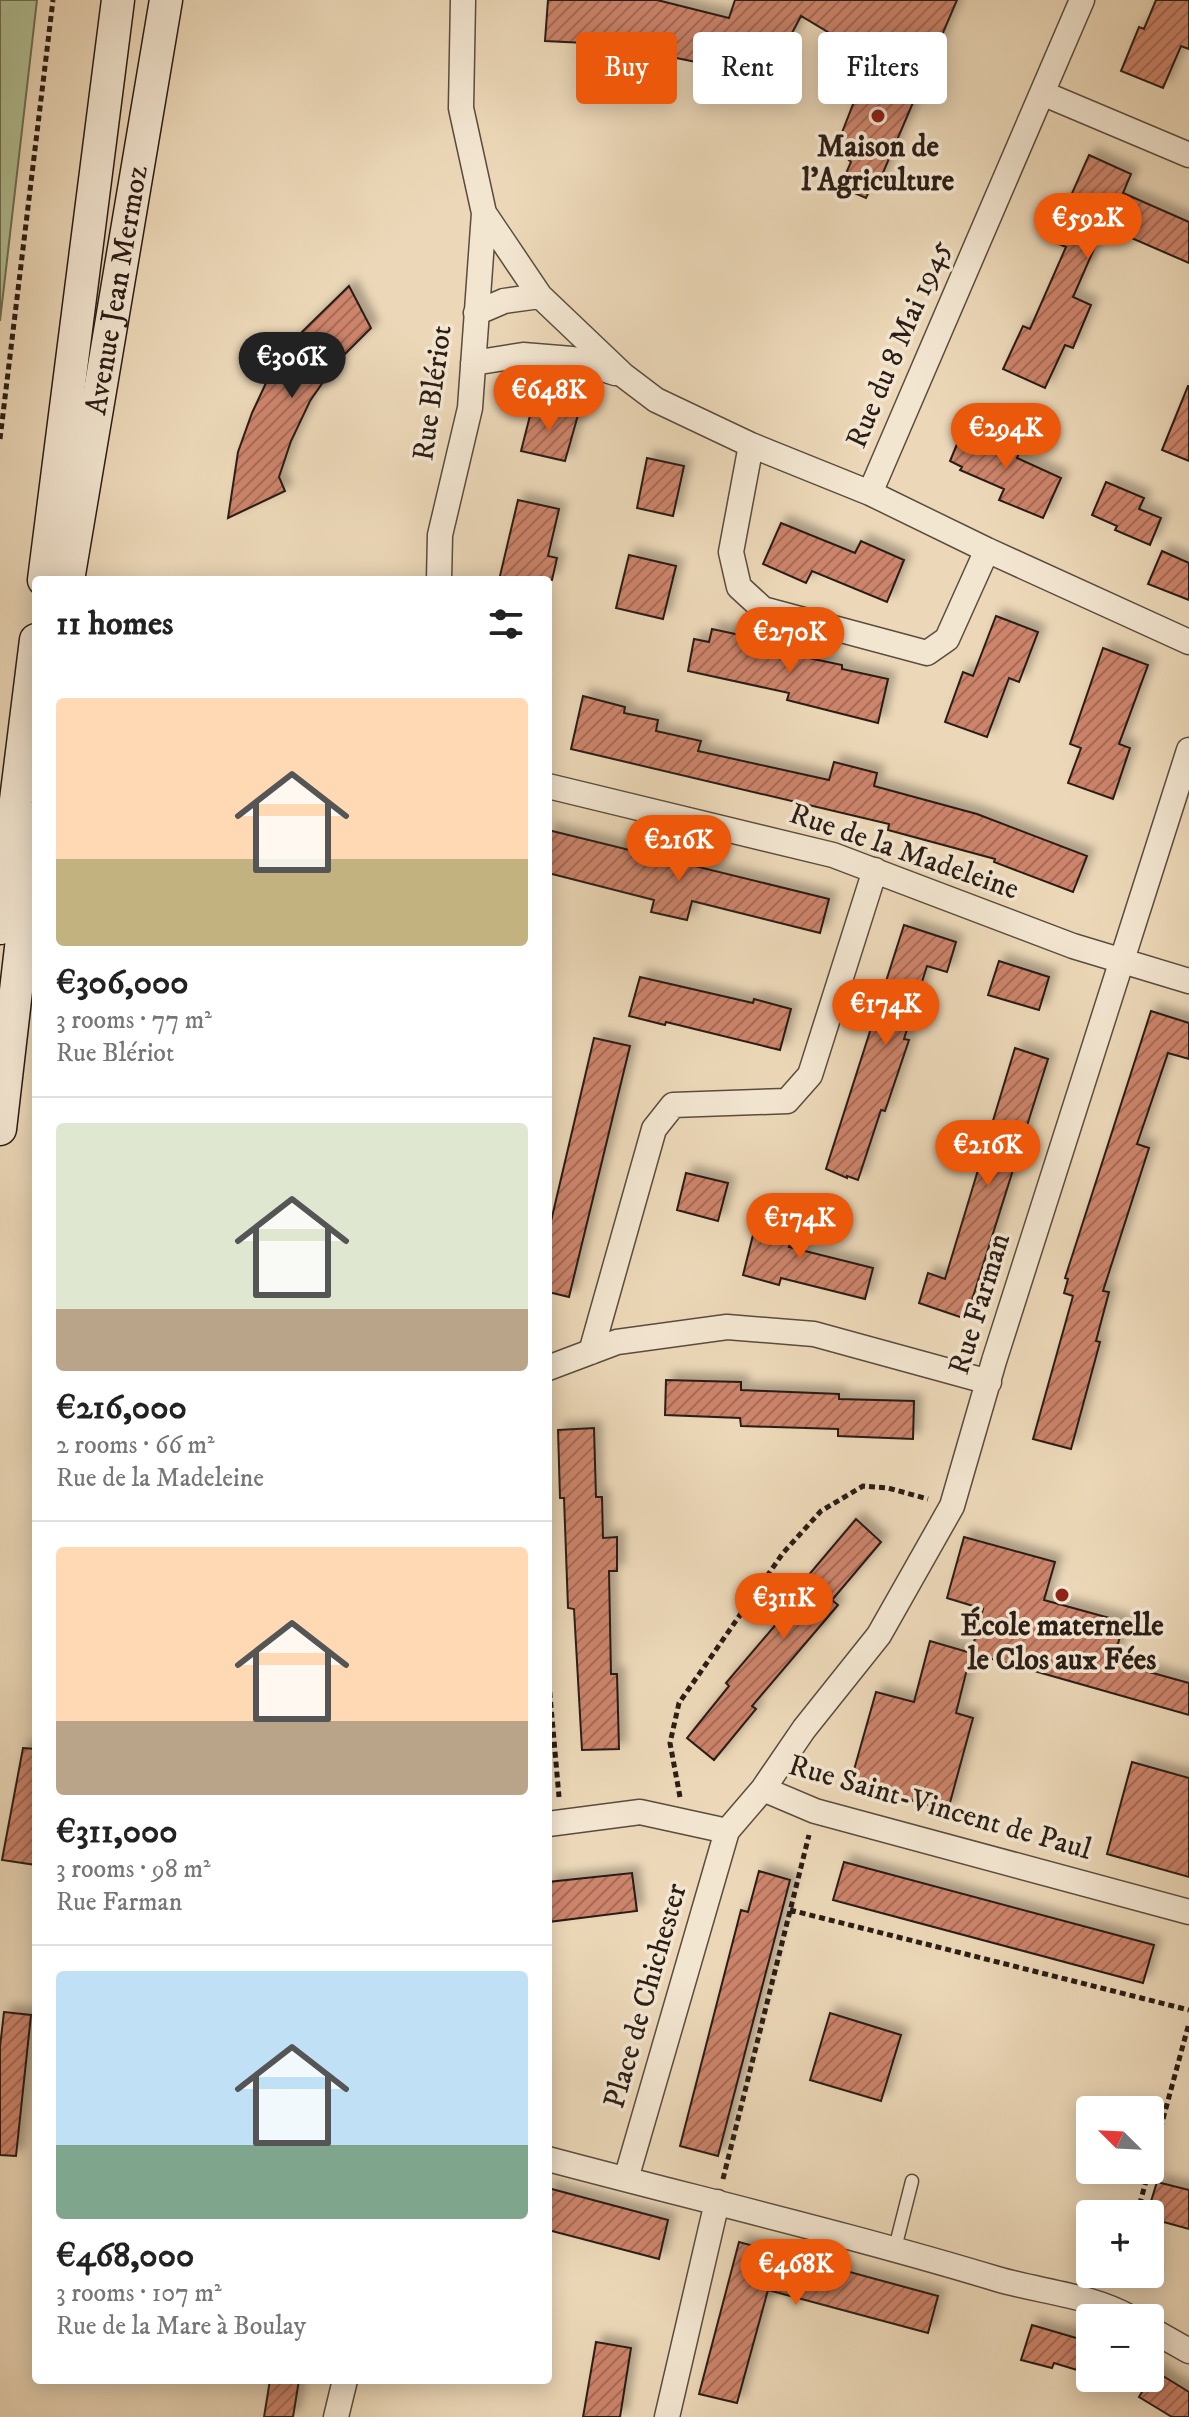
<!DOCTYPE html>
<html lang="en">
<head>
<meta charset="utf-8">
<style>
  :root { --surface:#fff; --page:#f2f2f2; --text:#222; --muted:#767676; --line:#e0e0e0; --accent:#ea580c }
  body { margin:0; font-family:"IM FELL DW Pica",serif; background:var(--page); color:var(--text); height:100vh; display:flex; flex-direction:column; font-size:30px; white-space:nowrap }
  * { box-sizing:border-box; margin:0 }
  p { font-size:26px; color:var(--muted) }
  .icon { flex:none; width:44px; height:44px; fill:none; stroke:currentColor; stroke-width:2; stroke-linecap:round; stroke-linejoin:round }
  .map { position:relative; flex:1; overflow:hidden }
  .sheet { position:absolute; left:32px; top:576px; width:520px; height:1808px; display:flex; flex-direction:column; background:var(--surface); border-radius:8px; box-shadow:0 4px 20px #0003 }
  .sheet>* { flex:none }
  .guide { position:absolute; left:576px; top:32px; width:492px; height:72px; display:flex; gap:16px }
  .needle { width:52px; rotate:294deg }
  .controls { position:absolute; left:1076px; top:2096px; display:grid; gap:16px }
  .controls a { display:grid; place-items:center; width:88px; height:88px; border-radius:8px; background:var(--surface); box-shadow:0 4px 20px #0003; font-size:40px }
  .price { position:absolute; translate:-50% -68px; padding:0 18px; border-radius:28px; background:var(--accent); color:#fff; font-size:26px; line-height:52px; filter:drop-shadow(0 2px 4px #0008) }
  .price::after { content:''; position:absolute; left:50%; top:48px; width:24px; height:18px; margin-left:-12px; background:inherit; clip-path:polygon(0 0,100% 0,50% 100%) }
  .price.selected { background:#222; color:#fff }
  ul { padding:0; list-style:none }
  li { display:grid; align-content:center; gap:16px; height:424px; padding:0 24px }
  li+li { border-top:2px solid var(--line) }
  li span { display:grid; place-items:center; height:248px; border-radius:8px; color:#555 }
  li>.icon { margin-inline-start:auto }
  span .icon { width:144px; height:144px; fill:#fffc; stroke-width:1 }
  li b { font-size:34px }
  h2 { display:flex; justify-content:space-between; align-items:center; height:96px; padding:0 24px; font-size:34px }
  .chip { padding:0 28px; border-radius:8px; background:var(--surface); box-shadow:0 4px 20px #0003; font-size:28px; line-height:72px }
  .chip.selected { background:var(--accent); color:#fff }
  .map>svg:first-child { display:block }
  .pitch { fill:#b1c094; stroke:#6e6e55; stroke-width:2 }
  .building { fill:url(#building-hatch); stroke:#2b1d16; stroke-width:2; filter:url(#shadow) }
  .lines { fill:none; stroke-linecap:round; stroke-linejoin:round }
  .service-casing { stroke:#5b4c3e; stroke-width:15 }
  .minor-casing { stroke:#5b4c3e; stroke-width:27 }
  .secondary-casing { stroke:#2b1d16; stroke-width:35 }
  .path { stroke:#2b1d16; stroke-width:5; stroke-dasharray:6 4; stroke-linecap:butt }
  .service { stroke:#f3e6d1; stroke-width:12 }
  .minor { stroke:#f3e6d1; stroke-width:24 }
  .secondary { stroke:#f3e6d1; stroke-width:32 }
  .poi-dot { fill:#8f2418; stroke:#f3e6d1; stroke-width:3 }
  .labels { text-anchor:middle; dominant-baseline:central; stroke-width:7; stroke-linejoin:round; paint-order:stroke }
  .poi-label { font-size:30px; font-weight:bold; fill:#2b1d16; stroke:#f3e6d1 }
  .street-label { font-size:30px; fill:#2b1d16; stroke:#f3e6d1 }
</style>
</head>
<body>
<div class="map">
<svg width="1189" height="2417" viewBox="0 0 1189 2417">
  <defs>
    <pattern id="building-hatch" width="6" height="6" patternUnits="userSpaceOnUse" patternTransform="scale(2)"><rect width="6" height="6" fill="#cc846b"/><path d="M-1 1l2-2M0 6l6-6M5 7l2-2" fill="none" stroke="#a66b57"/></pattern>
    <filter id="shadow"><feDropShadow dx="7" dy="-7" stdDeviation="4" flood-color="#0004"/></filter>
  </defs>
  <rect width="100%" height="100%" fill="#ecd8b8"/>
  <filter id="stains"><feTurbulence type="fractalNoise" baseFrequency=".0025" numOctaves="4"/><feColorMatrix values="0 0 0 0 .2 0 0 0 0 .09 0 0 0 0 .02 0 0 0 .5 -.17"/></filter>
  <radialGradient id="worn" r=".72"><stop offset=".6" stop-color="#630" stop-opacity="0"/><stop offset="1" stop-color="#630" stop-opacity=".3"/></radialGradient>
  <!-- pitch -->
  <path class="pitch" d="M 0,0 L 37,0 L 0,321 Z"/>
  <!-- building -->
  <path class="building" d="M 548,0 L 657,0 L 729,18 L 735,0 L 957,0 L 879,182 L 874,181 L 866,198 L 840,187 L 851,162 L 836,148 L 871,58 L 801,16 L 765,84 L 701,63 L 607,44 L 545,41 Z
    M 1156,0 L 1189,0 L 1189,49 L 1181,46 L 1163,88 L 1121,71 L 1139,27 L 1144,29 Z
    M 1089,155 L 1131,174 L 1123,193 L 1189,222 L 1189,263 L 1104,226 L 1073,297 L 1091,305 L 1073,348 L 1065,345 L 1045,388 L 1003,369 L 1023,326 L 1030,329 L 1066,247 L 1047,239 L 1066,196 L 1070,198 Z
    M 349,286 L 371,328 L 337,362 L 310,401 L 291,441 L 279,477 L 285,491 L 228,518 L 238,452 L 252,413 L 266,383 L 302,332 Z
    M 1188,386 L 1189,386 L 1189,461 L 1162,450 Z
    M 533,404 L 578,415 L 565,461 L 521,451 Z
    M 964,427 L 977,433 L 978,429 L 1021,448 L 1017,458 L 1061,478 L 1043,518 L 999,500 L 1004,489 L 960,470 L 962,467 L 950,461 Z
    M 647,458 L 684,466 L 673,516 L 637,508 Z
    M 1106,482 L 1144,498 L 1139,509 L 1161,518 L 1150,545 L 1115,530 L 1117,526 L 1092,515 Z
    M 518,500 L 559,509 L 548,556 L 557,558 L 552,580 L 499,580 Z
    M 781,523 L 855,553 L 861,541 L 904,560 L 887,602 L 812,571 L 806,583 L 763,564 Z
    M 1162,551 L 1189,563 L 1189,600 L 1148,584 Z
    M 629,555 L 676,566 L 663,619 L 616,608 Z
    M 996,616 L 1038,632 L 1019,682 L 1009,678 L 987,737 L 945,722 L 963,672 L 973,676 Z
    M 712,629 L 759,639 L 757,647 L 842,665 L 842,669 L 888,679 L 878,723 L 787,700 L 789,693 L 688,671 L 694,639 L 709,642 Z
    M 1103,648 L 1148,665 L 1119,744 L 1130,748 L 1113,799 L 1068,783 L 1081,748 L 1070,744 Z
    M 583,696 L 625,707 L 624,713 L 658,720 L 656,731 L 701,741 L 698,751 L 829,780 L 834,762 L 877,773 L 874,786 L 977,814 L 1087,856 L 1073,892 L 994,862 L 995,859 L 888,830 L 889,824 L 571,749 Z
    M 548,830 L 829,899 L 820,933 L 692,901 L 687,920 L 651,912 L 654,900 L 548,873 Z
    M 904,925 L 956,942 L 947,972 L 927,966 L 904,1039 L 909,1040 L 885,1111 L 881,1110 L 858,1180 L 847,1176 L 847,1178 L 826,1169 Z
    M 999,961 L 1049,977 L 1039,1010 L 988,995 Z
    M 640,977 L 753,1003 L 754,999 L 791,1009 L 780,1050 L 666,1022 L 665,1025 L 629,1016 Z
    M 1151,1011 L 1189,1023 L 1189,1059 L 1168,1053 L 1137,1144 L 1149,1148 L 1103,1291 L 1109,1292 L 1096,1341 L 1100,1342 L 1071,1449 L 1033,1439 L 1073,1296 L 1064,1293 L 1068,1279 L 1065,1278 Z
    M 594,1038 L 630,1046 L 569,1297 L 548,1292 L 548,1234 Z
    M 1015,1048 L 1048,1059 L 966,1319 L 919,1303 L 928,1273 L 945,1279 Z
    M 686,1173 L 728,1183 L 718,1221 L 677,1210 Z
    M 759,1211 L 796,1220 L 789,1247 L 873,1268 L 865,1299 L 781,1278 L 779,1285 L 743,1275 Z
    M 666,1380 L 741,1382 L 741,1390 L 839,1394 L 839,1399 L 914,1401 L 913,1439 L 838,1436 L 838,1429 L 741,1426 L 740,1418 L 665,1415 Z
    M 594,1428 L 596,1497 L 602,1497 L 603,1538 L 617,1537 L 617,1571 L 609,1571 L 611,1674 L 617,1674 L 619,1749 L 582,1750 L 574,1609 L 568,1608 L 564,1498 L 560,1498 L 558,1430 Z
    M 856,1519 L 881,1542 L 832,1600 L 838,1605 L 752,1706 L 756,1709 L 714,1760 L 687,1738 L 729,1686 L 726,1683 L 812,1582 L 807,1577 Z
    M 964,1537 L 1055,1562 L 1044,1600 L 1124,1622 L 1113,1662 L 1189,1683 L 1189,1715 L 971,1653 L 956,1713 L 973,1718 L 948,1810 L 850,1784 L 876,1692 L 914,1702 L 930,1641 L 971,1653 L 983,1609 L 947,1598 Z
    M 23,1748 L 36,1749 L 36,1865 L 2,1860 Z
    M 1132,1762 L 1189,1778 L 1189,1877 L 1107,1854 Z
    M 844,1862 L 1154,1945 L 1143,1983 L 833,1900 Z
    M 759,1871 L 790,1880 L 718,2156 L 680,2146 L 741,1910 L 748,1912 Z
    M 632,1873 L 637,1911 L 548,1922 L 548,1882 Z
    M 4,2012 L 31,2015 L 16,2156 L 0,2155 L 0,2047 Z
    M 830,2013 L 901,2035 L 881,2101 L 810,2080 Z
    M 1157,2182 L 1189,2190 L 1189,2229 L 1160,2221 L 1162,2215 L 1148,2211 Z
    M 548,2188 L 668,2220 L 659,2259 L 548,2230 Z
    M 739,2242 L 938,2296 L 928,2333 L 768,2290 L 737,2403 L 699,2394 Z
    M 1032,2325 L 1090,2342 L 1090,2374 L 1054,2363 L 1052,2368 L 1021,2360 Z
    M 596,2342 L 631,2348 L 620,2417 L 583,2417 Z
    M 1155,2371 L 1189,2392 L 1189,2417 L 1172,2417 L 1139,2397 Z
    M 270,2380 L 299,2380 L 293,2417 L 264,2417 Z"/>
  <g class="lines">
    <!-- service casing -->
    <g class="service-casing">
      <path id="service" d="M 895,2248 L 912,2181"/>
    </g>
    <!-- minor casing -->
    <g class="minor-casing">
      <path id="minor" d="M 463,0 L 461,108 L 484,213 L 540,296 L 623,375 L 656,400 L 751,445 L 870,493 L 987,550 L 1189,642
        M 1042,93 L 1189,155
        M 476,313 L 504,301 L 540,296
        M 473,363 L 523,355 L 572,359 L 615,373
        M 751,445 L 731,552 L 739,587 L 763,609 L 927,653 L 947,639 L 987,550
        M 870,493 L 1082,0
        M 439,580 L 440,535 L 470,408 L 484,213
        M 548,786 L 833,855 L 1073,946 L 1189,981
        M 591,1352 L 654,1129 L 673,1105 L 787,1101 L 810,1075 L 875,870
        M 548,1368 L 617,1342 L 727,1327 L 814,1334 L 989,1382
        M 763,1789 L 815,1811 L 1189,1912
        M 548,1824 L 640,1812 L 727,1831
        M 548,2159 C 698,2199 848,2234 997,2279 C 1041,2292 1091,2295 1131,2318
        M 626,2179 L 727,1831 L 763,1789 L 804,1729 L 879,1635 L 952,1506 L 994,1361 L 1189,750
        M 1150,2329 L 1189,2351
        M 336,2417 L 345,2380
        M 667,2417 L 717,2202"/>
    </g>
    <!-- secondary casing -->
    <g class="secondary-casing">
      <g id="secondary">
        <path d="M 44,580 L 118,0"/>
        <path id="s1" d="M 68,580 L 166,0"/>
        <path d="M 0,928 L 36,640"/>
        <path d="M 0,1129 L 36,818"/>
      </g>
    </g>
    <!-- path -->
    <path class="path" d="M 0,439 L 53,0
      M 548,1672 L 559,1797
      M 680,1797 L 670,1743 L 679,1703 L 783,1553 L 821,1511 L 863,1486 L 888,1488 L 928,1499
      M 790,1910 L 1189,2010
      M 1150,2167 L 1189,2023
      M 723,2179 L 809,1835
      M 1137,2214 L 1149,2170"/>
    <!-- service -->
    <use href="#service" class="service"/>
    <!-- minor -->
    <use href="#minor" class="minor"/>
    <!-- secondary -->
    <use href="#secondary" class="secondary"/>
  </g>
  <!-- markers -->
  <g class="poi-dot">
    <circle cx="878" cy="116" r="8"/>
    <circle cx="1062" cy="1595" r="8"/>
  </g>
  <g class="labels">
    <!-- poi labels -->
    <g class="poi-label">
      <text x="878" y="147">Maison de<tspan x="878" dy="34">l'Agriculture</tspan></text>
      <text x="1062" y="1626">École maternelle<tspan x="1062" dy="34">le Clos aux Fées</tspan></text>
    </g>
    <!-- street labels -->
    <g class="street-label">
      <text stroke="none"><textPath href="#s1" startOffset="294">Avenue Jean Mermoz</textPath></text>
      <text transform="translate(899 344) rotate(-67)">Rue du 8 Mai 1945</text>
      <text transform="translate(433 393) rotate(-82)">Rue Blériot</text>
      <text transform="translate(904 852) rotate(19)">Rue de la Madeleine</text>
      <text transform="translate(980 1304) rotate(-73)">Rue Farman</text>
      <text transform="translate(940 1808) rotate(16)">Rue Saint-Vincent de Paul</text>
      <text transform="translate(646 1996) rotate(-74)">Place de Chichester</text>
    </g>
  </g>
  <rect width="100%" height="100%" filter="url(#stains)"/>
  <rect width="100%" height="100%" fill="url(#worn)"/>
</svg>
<div class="controls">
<a><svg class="needle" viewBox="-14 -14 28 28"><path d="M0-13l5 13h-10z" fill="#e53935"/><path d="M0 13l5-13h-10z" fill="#767676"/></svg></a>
<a>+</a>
<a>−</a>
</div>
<b class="price" style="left:1088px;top:261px">€592K</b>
<b class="price selected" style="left:292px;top:400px">€306K</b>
<b class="price" style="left:549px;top:433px">€648K</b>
<b class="price" style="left:1006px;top:471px">€294K</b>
<b class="price" style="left:790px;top:675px">€270K</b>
<b class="price" style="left:679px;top:883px">€216K</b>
<b class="price" style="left:886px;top:1047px">€174K</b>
<b class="price" style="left:988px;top:1188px">€216K</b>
<b class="price" style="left:800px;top:1261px">€174K</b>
<b class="price" style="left:784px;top:1641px">€311K</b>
<b class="price" style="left:796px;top:2307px">€468K</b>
<div class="guide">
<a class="chip selected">Buy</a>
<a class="chip">Rent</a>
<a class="chip">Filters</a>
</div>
<section class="sheet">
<h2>11 homes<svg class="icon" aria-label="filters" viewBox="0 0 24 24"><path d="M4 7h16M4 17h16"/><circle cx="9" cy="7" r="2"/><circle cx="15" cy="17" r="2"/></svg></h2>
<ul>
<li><span style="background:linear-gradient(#ffd9b3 65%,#c2b280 0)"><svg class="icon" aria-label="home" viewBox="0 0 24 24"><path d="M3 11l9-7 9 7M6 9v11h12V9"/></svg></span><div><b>€306,000</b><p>3 rooms · 77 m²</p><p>Rue Blériot</p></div></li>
<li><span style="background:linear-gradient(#dfe7d0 75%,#b9a48a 0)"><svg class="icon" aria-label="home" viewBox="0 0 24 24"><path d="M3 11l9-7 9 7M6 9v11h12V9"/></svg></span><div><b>€216,000</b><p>2 rooms · 66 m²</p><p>Rue de la Madeleine</p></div></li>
<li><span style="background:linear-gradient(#ffd9b3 70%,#b9a48a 0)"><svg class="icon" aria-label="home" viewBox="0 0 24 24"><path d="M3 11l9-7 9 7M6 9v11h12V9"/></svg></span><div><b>€311,000</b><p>3 rooms · 98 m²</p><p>Rue Farman</p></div></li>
<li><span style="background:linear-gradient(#bfe0f5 70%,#7fa58c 0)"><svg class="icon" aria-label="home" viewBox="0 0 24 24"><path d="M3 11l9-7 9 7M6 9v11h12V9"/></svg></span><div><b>€468,000</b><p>3 rooms · 107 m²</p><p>Rue de la Mare à Boulay</p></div></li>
</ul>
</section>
</div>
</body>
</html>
